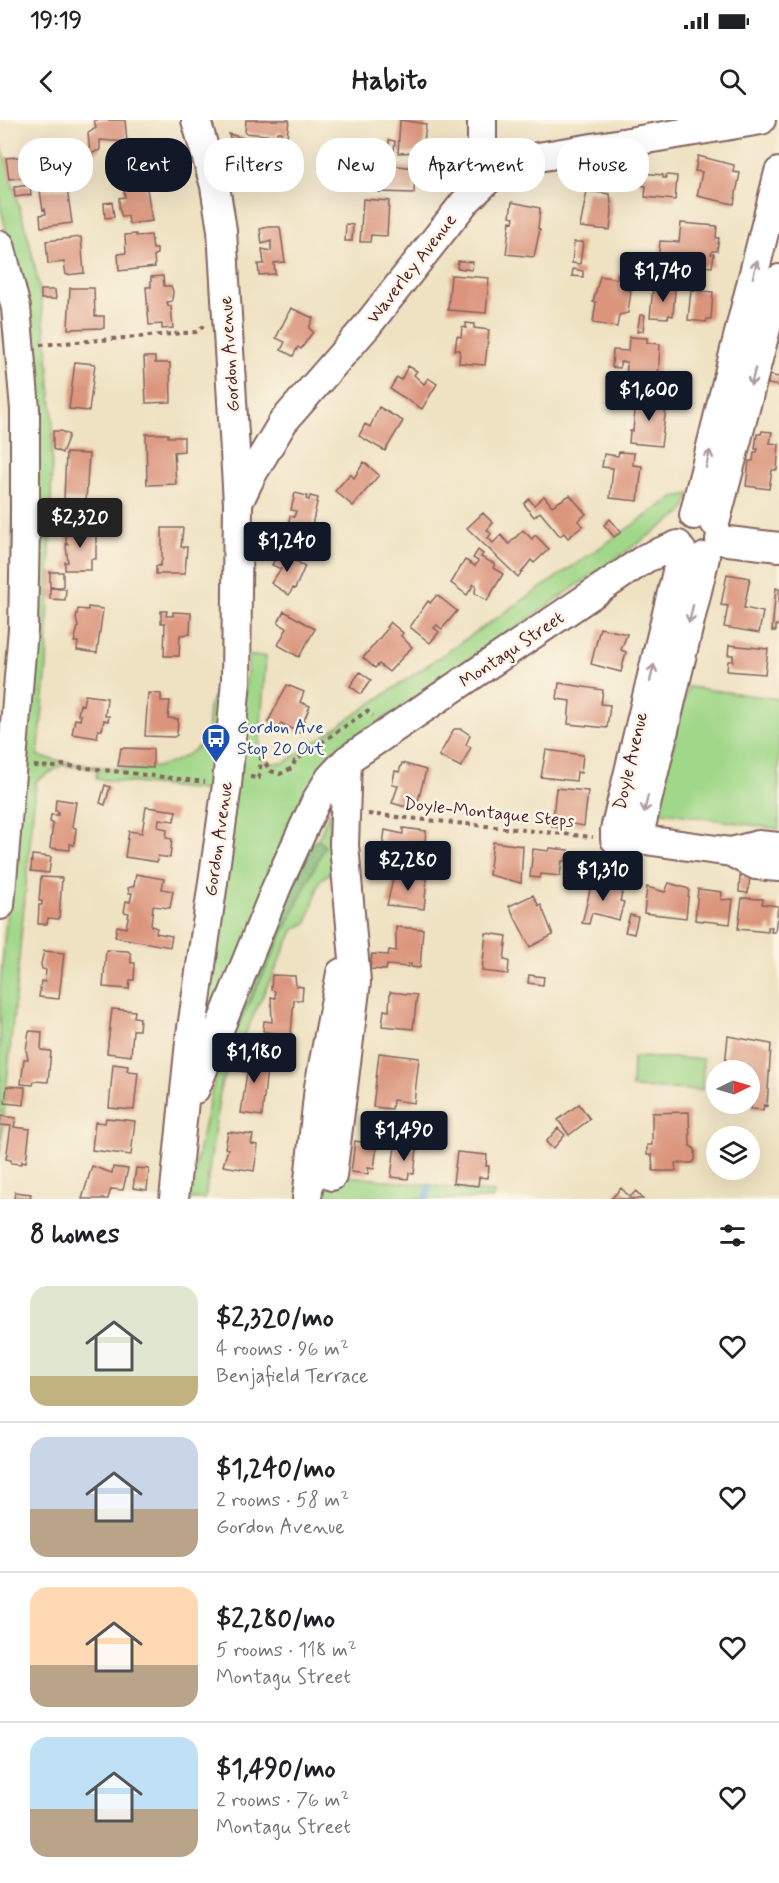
<!DOCTYPE html>
<html lang="en">
<head>
<meta charset="utf-8">
<style>
  :root { --surface:#fff; --page:#f2f2f2; --text:#202124; --muted:#757577; --line:#e0e0e0; --accent:#111827 }
  body { margin:0; font-family:Mynerve,sans-serif; background:var(--page); color:var(--text); height:100vh; display:flex; flex-direction:column; font-size:22px; white-space:nowrap }
  * { box-sizing:border-box; margin:0 }
  p { font-size:20px; color:var(--muted) }
  .icon { flex:none; width:33px; height:33px; fill:none; stroke:currentColor; stroke-width:2; stroke-linecap:round; stroke-linejoin:round }
  .map { position:relative; height:1079px; overflow:hidden }
  .drawer { display:flex; flex-direction:column; background:var(--surface); flex:1 }
  .drawer>* { flex:none }
  .guide { position:absolute; left:18px; top:18px; width:744px; height:54px; display:flex; gap:12px }
  .needle { width:39px; rotate:85deg }
  .controls { position:absolute; left:706px; top:940px; display:grid; gap:12px }
  .controls a { display:grid; place-items:center; width:54px; height:54px; border-radius:50%; background:var(--surface); box-shadow:0 6px 24px #0002; font-size:30px }
  .price { position:absolute; translate:-50% -51px; padding:0 14px; border-radius:6px; background:var(--accent); color:#fff; font-size:20px; line-height:39px; filter:drop-shadow(0 2px 3px #0008) }
  .price::after { content:''; position:absolute; left:50%; top:36px; width:18px; height:14px; margin-left:-9px; background:inherit; clip-path:polygon(0 0,100% 0,50% 100%) }
  .price.on { background:#222; color:#fff }
  ul { padding:0; list-style:none }
  li { display:flex; align-items:center; gap:18px; height:150px; padding:0 30px }
  li+li { border-top:2px solid var(--line) }
  li span { display:grid; place-items:center; flex:none; width:168px; height:120px; border-radius:18px; color:#555 }
  li>.icon { margin-inline-start:auto }
  span .icon { width:72px; height:72px; fill:#fffc; stroke-width:1 }
  li b { font-size:26px }
  h2 { display:flex; justify-content:space-between; align-items:center; height:72px; padding:0 30px; font-size:26px }
  .tag { padding:0 21px; border-radius:24px; background:var(--surface); box-shadow:0 6px 24px #0002; font-size:21px; line-height:54px }
  .tag.on { background:var(--accent); color:#fff }
  .status { display:flex; justify-content:space-between; align-items:center; height:42px; padding:0 30px; background:var(--surface); direction:ltr }
  .status svg { height:16px; fill:currentColor }
  header { display:flex; justify-content:space-between; align-items:center; height:78px; padding:0 30px; background:var(--surface); font-size:27px; font-weight:800 }
  .map>svg:first-child { display:block }
  .green { fill:#a0d788; stroke:#757b5a; stroke-width:1.5 }
  .forest { fill:#80b874; stroke:#656c50; stroke-width:1.5 }
  .lines { fill:none; stroke-linecap:round; stroke-linejoin:round }
  .stream { stroke:#5baad5; stroke-width:6 }
  .building { fill:#db957d }
  .minor-casing { stroke:#846360; stroke-width:32 }
  .path { stroke:#846360; stroke-width:4; stroke-dasharray:4.5 4.5; stroke-linecap:butt }
  .minor { stroke:#fff; stroke-width:28 }
  .oneway { stroke:#ae9aa0 }
  .labels { text-anchor:middle; dominant-baseline:central; stroke-width:5; stroke-linejoin:round; paint-order:stroke }
  .street-label { font-size:18px; fill:#4a1f2b; stroke:#fcf5e5 }
  .transit-label { font-size:18px; fill:#164399; stroke:#fcf5e5; text-anchor:start }
</style>
</head>
<body>
<div class="status"><b>19:19</b><svg viewBox="0 0 49 12"><path d="M0 12V9h3v3zM5 12V6h3v6zM10 12V3h3v9zM15 12V0h3v12zM26 1h20v11H26zM47 4h2v5h-2z"/></svg></div>
<header><svg class="icon" aria-label="back" viewBox="0 0 24 24"><path d="M15 5l-7 7 7 7"/></svg>Habito<svg class="icon" aria-label="search" viewBox="0 0 24 24"><circle cx="10" cy="10" r="6"/><path d="M15 15l6 6"/></svg></header>
<div class="map">
<svg width="779" height="1079" viewBox="0 0 779 1079">
  <rect width="100%" height="100%" fill="#fcf5e5"/>
  <filter id="ink" filterUnits="userSpaceOnUse"><feTurbulence type="fractalNoise" baseFrequency=".0167" numOctaves="2"/><feDisplacementMap in="SourceGraphic" scale="12" xChannelSelector="R" yChannelSelector="G"/><feConvolveMatrix kernelMatrix="1 2 1 2 8 2 1 2 1" color-interpolation-filters="sRGB"/></filter>
  <filter id="wash" filterUnits="userSpaceOnUse"><feTurbulence type="fractalNoise" baseFrequency=".008" numOctaves="4" result="noise"/><feDisplacementMap in="SourceGraphic" scale="24" xChannelSelector="R" yChannelSelector="G"/><feGaussianBlur stdDeviation="1.35" result="paint"/><feColorMatrix in="noise" values="0 0 0 0 0 0 0 0 0 0 0 0 0 0 0 0 0 1.4 0 .05"/><feComposite in="paint" operator="in"/></filter>
  <g filter="url(#wash)">
    <rect width="100%" height="100%" fill="#efe2c2"/>
    <!-- green -->
    <path class="green" d="M 0,21 L 29,120 L 39,167 L 47,224 L 53,299 L 47,547 L 38,636 C 56,641 74,643 92,646 C 137,652 174,653 207,618 L 209,587 L 222,559 L 211,671 L 96,659 L 97,649 L 62,645 L 36,661 L 0,1035 L 0,867 L 11,745 L 14,140 L 0,86 Z
      M 691,374 L 683,392 L 365,612 L 201,927 L 249,536 L 266,536 L 259,631 L 268,643 L 284,643 L 674,377 Z
      M 688,567 L 779,579 L 779,709 L 656,691 Z
      M 330,690 L 332,752 L 320,760 L 307,803 L 294,809 L 221,965 L 205,1079 L 188,1079 L 219,938 L 313,722 L 318,720 Z
      M 633,937 L 703,939 L 702,970 L 632,968 Z
      M 317,1041 L 339,1055 L 495,1073 L 493,1079 L 313,1079 Z"/>
    <!-- forest -->
    <path class="forest" d="M 318,720 L 325,726 L 235,913 L 230,910 L 285,774 L 313,722 Z"/>
    <g class="lines">
      <!-- stream -->
      <path class="stream" d="M 426,1079 L 430,1066"/>
    </g>
    <g id="blocks">
      <!-- building -->
      <path class="building" d="M 94,0 L 125,0 L 127,22 L 100,20 L 100,30 L 90,34 L 88,13 L 96,8 Z
        M 246,0 L 289,0 L 287,17 L 281,16 L 281,12 L 277,12 L 277,16 L 245,13 Z
        M 400,0 L 426,4 L 423,32 L 398,33 Z
        M 229,14 L 247,19 L 245,27 L 231,24 Z
        M 389,20 L 395,21 L 393,41 L 380,40 L 381,31 L 389,31 Z
        M 267,25 L 293,28 L 289,55 L 247,49 L 250,33 L 265,36 Z
        M 27,36 L 30,57 L 9,59 L 6,38 Z
        M 698,36 L 734,45 L 733,52 L 740,53 L 734,84 L 697,76 L 702,52 L 695,51 Z
        M 381,44 L 415,48 L 414,73 L 379,72 Z
        M 641,53 L 663,55 L 663,58 L 666,58 L 666,55 L 677,56 L 675,80 L 645,77 L 646,66 L 640,65 Z
        M 181,56 L 182,65 L 166,68 L 165,59 Z
        M 146,62 L 152,101 L 129,104 L 128,96 L 122,97 L 119,88 L 119,78 L 125,77 L 123,65 Z
        M 30,65 L 31,75 L 15,77 L 14,67 Z
        M 67,68 L 72,103 L 41,107 L 40,95 L 46,94 L 45,89 L 43,90 L 40,71 Z
        M 587,71 L 610,74 L 612,92 L 610,110 L 580,107 Z
        M 363,79 L 389,81 L 387,116 L 371,115 L 370,122 L 360,122 Z
        M 112,82 L 114,97 L 105,98 L 104,83 Z
        M 512,82 L 540,88 L 538,109 L 540,109 L 534,137 L 506,134 L 510,101 L 513,102 L 514,97 L 510,96 Z
        M 681,103 L 717,106 L 716,118 L 719,118 L 717,131 L 712,131 L 711,134 L 714,134 L 712,147 L 658,142 L 660,121 L 679,122 Z
        M 346,104 L 353,105 L 352,121 L 345,121 Z
        M 268,107 L 280,107 L 285,142 L 274,143 L 275,154 L 259,155 L 258,144 L 264,144 L 262,129 L 271,131 L 271,121 L 262,124 L 260,109 Z
        M 136,114 L 136,116 L 151,115 L 153,129 L 157,129 L 157,134 L 154,135 L 155,147 L 119,151 L 118,134 L 126,133 L 125,115 Z
        M 81,117 L 84,153 L 66,155 L 64,142 L 48,144 L 46,121 Z
        M 574,122 L 583,122 L 580,144 L 572,143 Z
        M 458,141 L 473,142 L 472,150 L 457,148 Z
        M 573,149 L 583,151 L 583,157 L 572,156 Z
        M 618,154 L 626,155 L 624,167 L 631,171 L 628,193 L 619,195 L 617,207 L 593,203 L 596,182 L 593,182 L 600,156 L 617,159 Z
        M 451,155 L 489,158 L 486,193 L 448,190 Z
        M 163,156 L 164,166 L 171,166 L 173,171 L 172,181 L 167,182 L 168,186 L 171,186 L 173,208 L 162,209 L 162,204 L 149,205 L 146,167 L 151,167 L 151,157 Z
        M 653,167 L 675,169 L 673,196 L 669,195 L 668,198 L 650,197 Z
        M 70,168 L 94,168 L 95,196 L 104,196 L 104,208 L 68,209 Z
        M 41,170 L 55,170 L 56,179 L 41,179 Z
        M 691,170 L 713,172 L 711,199 L 707,199 L 706,202 L 688,200 Z
        M 291,188 L 313,198 L 309,208 L 313,212 L 310,216 L 301,229 L 298,227 L 293,236 L 281,230 L 285,222 L 276,218 Z
        M 640,195 L 645,195 L 643,211 L 637,212 Z
        M 466,203 L 474,204 L 474,208 L 489,210 L 485,245 L 459,243 L 460,230 L 455,230 L 457,216 L 461,217 L 462,207 L 466,208 Z
        M 629,217 L 647,218 L 647,223 L 660,224 L 658,262 L 626,261 L 627,242 L 620,242 L 620,248 L 612,247 L 613,230 L 628,231 Z
        M 144,237 L 155,237 L 155,243 L 170,243 L 171,282 L 146,283 Z
        M 75,242 L 95,244 L 89,291 L 69,289 Z
        M 408,246 L 417,251 L 414,255 L 424,264 L 428,258 L 437,264 L 422,289 L 390,269 L 397,257 L 401,260 Z
        M 769,255 L 779,257 L 779,266 L 768,264 Z
        M 636,278 L 667,281 L 661,326 L 629,323 L 630,311 L 633,311 Z
        M 379,287 L 403,301 L 385,331 L 359,316 L 365,304 L 370,307 Z
        M 53,311 L 61,311 L 69,315 L 62,333 L 53,329 Z
        M 762,311 L 772,312 L 770,323 L 779,324 L 777,350 L 772,350 L 769,369 L 746,366 L 749,341 L 753,341 L 754,332 L 757,332 L 758,329 L 755,329 L 757,314 L 761,314 Z
        M 146,314 L 168,314 L 168,317 L 184,317 L 184,331 L 174,332 L 176,364 L 147,365 Z
        M 619,332 L 634,333 L 633,345 L 642,346 L 638,381 L 610,378 L 613,348 L 602,347 L 604,334 L 618,336 Z
        M 66,333 L 89,334 L 86,380 L 64,379 Z
        M 364,342 L 379,355 L 353,386 L 335,371 L 350,354 L 354,358 Z
        M 295,373 L 307,376 L 306,379 L 309,380 L 310,376 L 318,378 L 308,424 L 285,420 L 290,396 L 294,397 L 296,391 L 291,390 Z
        M 570,375 L 586,394 L 578,401 L 583,406 L 568,418 L 564,413 L 560,416 L 540,392 L 534,397 L 524,384 L 529,379 L 534,385 L 544,376 L 552,386 Z
        M 483,393 L 493,403 L 487,410 L 491,414 L 488,418 L 493,423 L 501,415 L 509,424 L 523,410 L 532,419 L 535,415 L 549,429 L 534,443 L 531,440 L 518,457 L 467,408 Z
        M 610,399 L 621,412 L 614,417 L 604,405 Z
        M 272,403 L 283,405 L 278,425 L 268,420 Z
        M 162,408 L 183,408 L 181,427 L 187,427 L 185,454 L 156,454 L 156,446 L 160,446 L 162,440 Z
        M 66,409 L 92,409 L 92,414 L 96,414 L 96,439 L 91,439 L 91,450 L 65,450 L 65,442 L 68,442 L 66,426 L 68,424 L 66,424 Z
        M 478,430 L 483,434 L 481,437 L 495,444 L 493,448 L 503,454 L 487,481 L 475,473 L 476,465 L 474,464 L 467,475 L 451,463 L 465,440 L 475,446 L 478,441 L 473,438 Z
        M 279,432 L 305,446 L 295,469 L 293,468 L 289,475 L 271,463 L 281,449 L 272,445 Z
        M 50,452 L 63,452 L 63,467 L 50,467 Z
        M 727,454 L 750,458 L 744,488 L 763,492 L 759,513 L 724,507 L 728,486 L 721,485 Z
        M 50,468 L 66,469 L 65,480 L 50,479 Z
        M 776,468 L 779,469 L 779,505 L 776,505 L 776,511 L 772,511 Z
        M 437,475 L 457,491 L 442,509 L 437,505 L 434,508 L 439,512 L 430,523 L 410,507 L 428,481 L 430,483 Z
        M 88,487 L 103,489 L 97,533 L 77,530 L 78,522 L 74,522 L 78,507 L 76,498 L 78,489 L 88,490 Z
        M 161,491 L 167,491 L 166,496 L 173,496 L 173,492 L 191,493 L 190,514 L 180,515 L 179,536 L 164,536 L 165,503 L 161,503 Z
        M 284,491 L 315,509 L 299,537 L 278,525 L 287,508 L 278,503 Z
        M 390,502 L 403,513 L 401,516 L 412,527 L 389,552 L 379,544 L 375,548 L 363,538 L 388,508 L 386,507 Z
        M 600,508 L 627,514 L 621,530 L 626,532 L 621,552 L 591,544 Z
        M 729,525 L 768,529 L 765,554 L 727,551 L 728,541 L 733,541 L 733,535 L 728,535 Z
        M 360,552 L 371,560 L 361,574 L 350,566 Z
        M 559,563 L 603,570 L 601,584 L 610,585 L 607,608 L 568,604 L 570,581 L 557,579 Z
        M 287,565 L 304,572 L 300,582 L 310,586 L 299,613 L 281,603 L 278,608 L 268,602 Z
        M 148,573 L 161,574 L 161,581 L 170,581 L 168,598 L 178,599 L 177,615 L 174,617 L 145,616 Z
        M 85,575 L 107,578 L 105,596 L 109,596 L 108,601 L 104,600 L 102,610 L 98,610 L 97,618 L 72,614 L 75,599 L 80,600 L 81,595 L 78,595 L 80,584 L 83,585 Z
        M 454,609 L 461,609 L 470,615 L 466,625 L 471,627 L 461,647 L 439,636 Z
        M 121,628 L 153,629 L 153,648 L 118,646 Z
        M 546,630 L 583,635 L 581,653 L 577,652 L 576,661 L 541,657 Z
        M 402,643 L 426,650 L 417,685 L 407,682 L 406,687 L 392,683 L 398,666 L 392,665 L 395,651 L 399,652 Z
        M 105,665 L 110,667 L 105,685 L 100,683 Z
        M 556,668 L 588,671 L 584,706 L 566,703 L 565,708 L 552,707 Z
        M 56,679 L 76,682 L 72,707 L 76,708 L 74,725 L 70,724 L 70,730 L 50,728 L 53,703 L 50,702 L 51,695 L 58,695 L 58,691 L 55,691 Z
        M 146,687 L 176,691 L 174,701 L 159,699 L 158,707 L 167,709 L 166,718 L 172,719 L 170,738 L 158,736 L 157,742 L 125,737 L 129,711 L 142,713 Z
        M 403,708 L 426,711 L 423,742 L 389,738 L 390,725 L 383,724 L 385,710 L 403,714 Z
        M 493,722 L 523,726 L 521,763 L 489,755 Z
        M 550,728 L 568,730 L 566,741 L 562,741 L 560,756 L 541,754 L 540,758 L 530,757 L 533,729 L 549,731 Z
        M 32,735 L 51,737 L 49,753 L 31,751 Z
        M 136,754 L 164,759 L 162,769 L 173,771 L 170,788 L 153,786 L 151,806 L 157,808 L 156,813 L 172,816 L 170,827 L 115,817 L 117,806 L 126,808 L 129,793 L 124,792 L 126,781 L 130,782 L 132,773 L 129,773 L 128,768 L 134,766 Z
        M 400,754 L 427,759 L 424,789 L 387,785 L 394,755 Z
        M 740,756 L 750,757 L 748,773 L 739,772 Z
        M 41,757 L 62,758 L 59,799 L 48,798 L 47,804 L 38,804 L 39,785 L 42,785 L 42,781 L 39,781 Z
        M 593,758 L 606,761 L 605,766 L 623,770 L 620,781 L 624,782 L 619,800 L 592,793 L 589,804 L 582,803 Z
        M 669,763 L 689,769 L 686,798 L 644,793 L 647,767 L 665,772 Z
        M 698,769 L 722,772 L 721,780 L 733,779 L 730,804 L 695,800 Z
        M 533,775 L 539,786 L 541,785 L 553,815 L 530,827 L 509,786 Z
        M 742,778 L 763,779 L 762,784 L 778,786 L 775,812 L 771,812 L 772,807 L 768,807 L 768,812 L 738,809 Z
        M 630,795 L 638,797 L 634,814 L 625,812 Z
        M 396,807 L 423,809 L 420,848 L 411,847 L 411,844 L 408,844 L 408,847 L 387,845 L 386,850 L 370,849 L 372,834 L 388,835 L 389,830 L 396,831 Z
        M 486,813 L 507,816 L 504,840 L 509,841 L 508,854 L 482,851 Z
        M 106,830 L 128,831 L 131,834 L 131,843 L 135,843 L 134,860 L 130,860 L 129,869 L 103,867 Z
        M 44,831 L 64,833 L 59,879 L 39,877 L 41,861 L 45,862 L 46,850 L 42,849 L 41,844 Z
        M 272,855 L 295,856 L 296,866 L 303,867 L 302,880 L 294,880 L 291,914 L 289,916 L 263,911 L 264,901 L 272,902 L 271,877 L 275,878 L 275,871 L 271,870 Z
        M 529,855 L 544,857 L 543,865 L 528,863 Z
        M 390,872 L 417,875 L 413,909 L 382,906 L 384,890 L 389,891 Z
        M 112,889 L 135,891 L 134,897 L 140,898 L 139,910 L 133,910 L 131,936 L 107,933 Z
        M 29,911 L 42,912 L 41,930 L 51,931 L 48,962 L 34,961 L 33,965 L 21,964 L 24,939 L 28,939 L 26,930 Z
        M 728,916 L 771,924 L 767,986 L 764,985 L 763,990 L 751,989 L 750,951 L 731,951 L 732,946 L 725,945 Z
        M 379,933 L 419,938 L 414,983 L 393,980 L 392,989 L 373,987 Z
        M 240,935 L 268,939 L 262,996 L 241,993 L 247,952 L 238,951 Z
        M 113,944 L 128,946 L 127,951 L 138,952 L 134,990 L 109,988 Z
        M 7,966 L 25,967 L 24,985 L 5,983 Z
        M 579,984 L 590,999 L 569,1015 L 558,1000 Z
        M 689,992 L 690,1026 L 695,1029 L 695,1040 L 692,1043 L 675,1043 L 676,1051 L 653,1051 L 652,1035 L 647,1035 L 647,1025 L 652,1025 L 652,993 Z
        M 1,996 L 16,998 L 14,1007 L 30,1009 L 26,1042 L 22,1041 L 22,1044 L 11,1043 L 11,1040 L 6,1039 L 11,1006 L 0,1005 Z
        M 106,998 L 135,1001 L 131,1035 L 92,1030 L 95,1002 L 105,1003 Z
        M 558,1008 L 565,1015 L 553,1029 L 546,1022 Z
        M 228,1012 L 253,1015 L 251,1024 L 258,1025 L 254,1051 L 223,1046 L 228,1029 L 225,1028 Z
        M 355,1021 L 377,1025 L 374,1049 L 368,1048 L 368,1054 L 351,1052 Z
        M 395,1026 L 417,1029 L 414,1054 L 409,1053 L 408,1059 L 391,1057 Z
        M 457,1032 L 487,1035 L 486,1046 L 489,1046 L 488,1058 L 479,1057 L 478,1066 L 453,1063 Z
        M 92,1046 L 112,1053 L 113,1047 L 128,1049 L 123,1070 L 111,1069 L 108,1079 L 82,1079 Z
        M 136,1048 L 149,1049 L 147,1070 L 133,1068 Z
        M 621,1068 L 630,1077 L 636,1071 L 643,1079 L 611,1079 Z
        M 15,1072 L 31,1074 L 30,1079 L 14,1079 Z"/>
    </g>
  </g>
  <g filter="url(#ink)">
    <use href="#blocks" fill-opacity="0" stroke="#846360" stroke-width="1.5"/>
    <g class="lines">
      <!-- minor casing -->
      <g class="minor-casing">
        <path id="minor" d="M 482,0 L 482,34 L 492,54
          M 0,125 L 16,188 L 25,289 L 25,405 L 23,509 L 0,785
          M 239,381 L 252,354 L 283,302 L 366,207 L 464,83 L 502,46 L 538,37 L 761,0
          M 694,395 L 779,52
          M 715,403 L 779,159
          M 720,420 L 779,427
          M 682,431 L 615,710 L 615,719 L 626,726 L 633,724 L 638,719 L 705,437
          M 638,719 L 731,732 L 756,745 L 779,747
          M 731,732 L 758,725 L 779,727
          M 195,969 L 277,766 L 316,681 L 330,658 L 347,640 L 646,438 L 678,425
          M 332,1056 L 356,862 L 344,725 L 347,640
          M 174,1079 L 190,922 L 227,665 L 236,560 L 238,383 L 222,110 L 215,66 L 196,0
          M 307,1079 L 319,967 L 341,853"/>
      </g>
      <!-- path -->
      <path class="path" d="M 40,225 L 196,212 L 204,206
        M 34,646 L 57,647 L 62,645 L 205,662
        M 250,657 L 259,658 L 261,638 L 271,651 L 280,654 L 292,648 L 295,641 L 367,591 L 373,596
        M 368,694 L 593,717"/>
      <!-- minor -->
      <use href="#minor" class="minor"/>
    </g>
    <!-- one-way arrows -->
    <defs><path id="oneway-shaft" d="M-6 0H5M1.5-3L5.5 0L1.5 3" fill="none" stroke-width="1.6" stroke-linecap="round" stroke-linejoin="round" transform="scale(1.5)"/></defs>
    <g class="oneway">
      <use href="#oneway-shaft" transform="translate(755 149) rotate(-76)"/>
      <use href="#oneway-shaft" transform="translate(753 257) rotate(105)"/>
      <use href="#oneway-shaft" transform="translate(708 339) rotate(-76)"/>
      <use href="#oneway-shaft" transform="translate(691 494) rotate(103)"/>
      <use href="#oneway-shaft" transform="translate(652 553) rotate(-77)"/>
      <use href="#oneway-shaft" transform="translate(646 684) rotate(103)"/>
    </g>
  </g>
  <!-- icons -->
  <defs>
    <g id="bus-pin" transform="scale(1.5)"><path d="M0 17L-7.5 6A9.5 9.5 0 1 1 7.5 6Z" fill="#1a4fb4" stroke="#fcf5e5"/><path d="M-5-6H5V4H4V6H2V4H-2V6H-4V4H-5ZM-3.5-4V0h7V-4ZM-3.5 1.2v1.5H-2V1.2ZM2 1.2v1.5H3.5V1.2Z" fill="#fff"/></g>
  </defs>
  <g fill-rule="evenodd">
    <use href="#bus-pin" x="216" y="618"/>
  </g>
  <g class="labels">
    <!-- street labels -->
    <g class="street-label">
      <text transform="translate(412 149) rotate(-52)">Waverley Avenue</text>
      <text transform="translate(230 234) rotate(-94)">Gordon Avenue</text>
      <text transform="translate(512 530) rotate(-34)">Montagu Street</text>
      <text transform="translate(631 641) rotate(-77)">Doyle Avenue</text>
      <text transform="translate(489 693) rotate(6)">Doyle-Montague Steps</text>
      <text transform="translate(219 719) rotate(-82)">Gordon Avenue</text>
    </g>
    <!-- transit labels -->
    <g class="transit-label">
      <text x="237" y="608">Gordon Ave<tspan x="237" dy="21">Stop 20 Out</tspan></text>
    </g>
  </g>
</svg>
<div class="controls">
<a><svg class="needle" viewBox="-14 -14 28 28"><path d="M0-13l5 13h-10z" fill="#e53935"/><path d="M0 13l5-13h-10z" fill="#757577"/></svg></a>
<a><svg class="icon" aria-label="layers" viewBox="0 0 24 24"><path d="M12 4l9 5-9 5-9-5zM3 14l9 5 9-5"/></svg></a>
</div>
<b class="price" style="left:663px;top:183px">$1,740</b>
<b class="price" style="left:649px;top:302px">$1,600</b>
<b class="price on" style="left:80px;top:429px">$2,320</b>
<b class="price" style="left:287px;top:453px">$1,240</b>
<b class="price" style="left:408px;top:772px">$2,280</b>
<b class="price" style="left:603px;top:782px">$1,310</b>
<b class="price" style="left:254px;top:964px">$1,180</b>
<b class="price" style="left:404px;top:1042px">$1,490</b>
<div class="guide">
<a class="tag">Buy</a>
<a class="tag on">Rent</a>
<a class="tag">Filters</a>
<a class="tag">New</a>
<a class="tag">Apartment</a>
<a class="tag">House</a>
</div>
</div>
<section class="drawer">
<h2>8 homes<svg class="icon" aria-label="filters" viewBox="0 0 24 24"><path d="M4 7h16M4 17h16"/><circle cx="9" cy="7" r="2"/><circle cx="15" cy="17" r="2"/></svg></h2>
<ul>
<li><span style="background:linear-gradient(#dfe7d0 75%,#c2b280 0)"><svg class="icon" aria-label="home" viewBox="0 0 24 24"><path d="M3 11l9-7 9 7M6 9v11h12V9"/></svg></span><div><b>$2,320/mo</b><p>4 rooms · 96 m²</p><p>Benjafield Terrace</p></div><svg class="icon" aria-label="heart" viewBox="0 0 24 24"><path d="M12 20l-8-8c-3-5 5-10 8-4 3-6 11-1 8 4z"/></svg></li>
<li><span style="background:linear-gradient(#c9d6e8 60%,#b9a48a 0)"><svg class="icon" aria-label="home" viewBox="0 0 24 24"><path d="M3 11l9-7 9 7M6 9v11h12V9"/></svg></span><div><b>$1,240/mo</b><p>2 rooms · 58 m²</p><p>Gordon Avenue</p></div><svg class="icon" aria-label="heart" viewBox="0 0 24 24"><path d="M12 20l-8-8c-3-5 5-10 8-4 3-6 11-1 8 4z"/></svg></li>
<li><span style="background:linear-gradient(#ffd9b3 65%,#b9a48a 0)"><svg class="icon" aria-label="home" viewBox="0 0 24 24"><path d="M3 11l9-7 9 7M6 9v11h12V9"/></svg></span><div><b>$2,280/mo</b><p>5 rooms · 118 m²</p><p>Montagu Street</p></div><svg class="icon" aria-label="heart" viewBox="0 0 24 24"><path d="M12 20l-8-8c-3-5 5-10 8-4 3-6 11-1 8 4z"/></svg></li>
<li><span style="background:linear-gradient(#bfe0f5 60%,#b9a48a 0)"><svg class="icon" aria-label="home" viewBox="0 0 24 24"><path d="M3 11l9-7 9 7M6 9v11h12V9"/></svg></span><div><b>$1,490/mo</b><p>2 rooms · 76 m²</p><p>Montagu Street</p></div><svg class="icon" aria-label="heart" viewBox="0 0 24 24"><path d="M12 20l-8-8c-3-5 5-10 8-4 3-6 11-1 8 4z"/></svg></li>
</ul>
</section>
</body>
</html>
